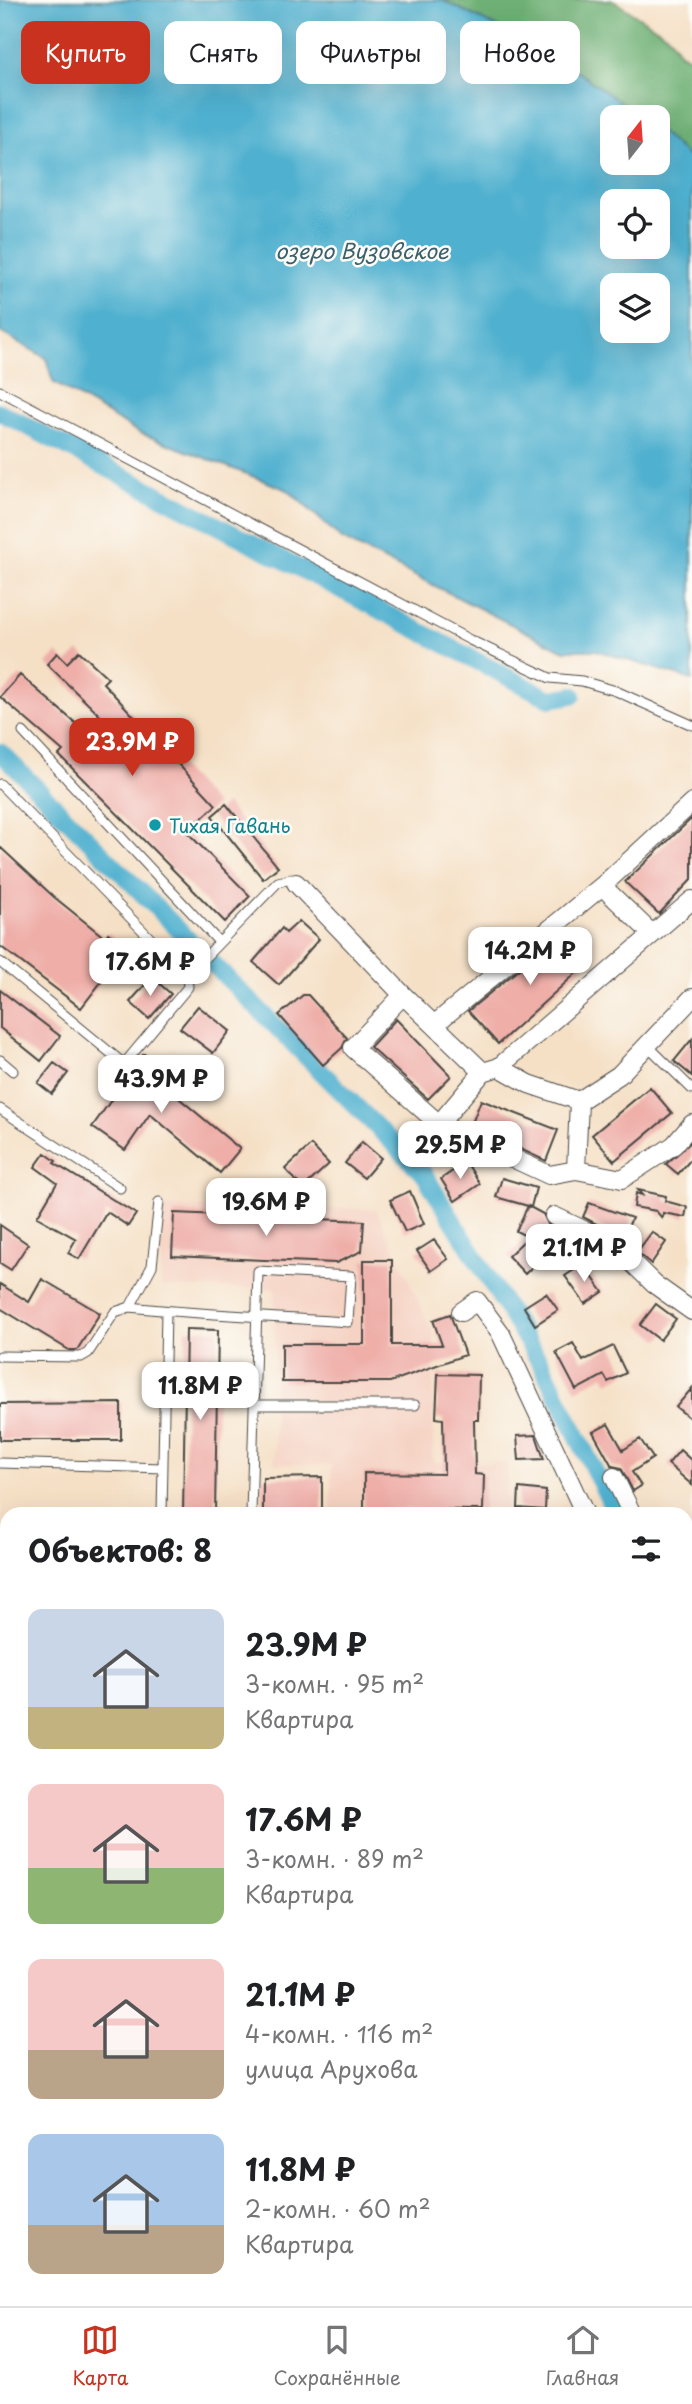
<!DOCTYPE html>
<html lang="ru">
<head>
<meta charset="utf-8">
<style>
  :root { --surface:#fff; --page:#f2f2f2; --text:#202124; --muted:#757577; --line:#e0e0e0; --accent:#c8321e }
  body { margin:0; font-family:"Playpen Sans",sans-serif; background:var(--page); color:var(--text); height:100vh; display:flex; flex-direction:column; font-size:26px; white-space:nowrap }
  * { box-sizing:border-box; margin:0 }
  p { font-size:23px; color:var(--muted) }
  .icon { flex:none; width:38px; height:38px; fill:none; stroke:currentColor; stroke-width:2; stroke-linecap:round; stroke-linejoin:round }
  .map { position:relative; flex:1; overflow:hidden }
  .drawer { position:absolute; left:0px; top:1507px; width:693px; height:800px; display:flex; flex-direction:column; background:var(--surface); border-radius:21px 21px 0 0; box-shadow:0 7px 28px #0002 }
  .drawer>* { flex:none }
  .banner { position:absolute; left:21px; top:21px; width:651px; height:63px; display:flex; gap:14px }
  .needle { width:46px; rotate:17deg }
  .fabs { position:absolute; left:600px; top:105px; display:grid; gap:14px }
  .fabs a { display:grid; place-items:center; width:70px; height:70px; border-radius:14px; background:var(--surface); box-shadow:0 7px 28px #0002; font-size:35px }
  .price { position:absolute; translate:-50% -60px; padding:0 16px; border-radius:14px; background:#fff; color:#222; font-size:23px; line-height:46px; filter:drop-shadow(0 2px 4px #0008) }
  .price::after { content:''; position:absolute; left:50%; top:42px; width:21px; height:16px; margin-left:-10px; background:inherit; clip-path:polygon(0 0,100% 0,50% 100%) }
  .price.current { background:var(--accent); color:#fff }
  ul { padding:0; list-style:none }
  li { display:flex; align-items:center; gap:21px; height:175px; padding:0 28px }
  li span { display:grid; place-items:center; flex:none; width:196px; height:140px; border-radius:14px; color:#555 }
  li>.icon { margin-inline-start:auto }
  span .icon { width:84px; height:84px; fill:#fffc; stroke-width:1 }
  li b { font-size:30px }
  h2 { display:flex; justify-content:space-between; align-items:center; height:84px; padding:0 28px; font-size:30px }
  .tag { padding:0 24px; border-radius:14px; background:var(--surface); box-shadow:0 7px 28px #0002; font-size:24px; line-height:63px }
  .tag.current { background:var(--accent); color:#fff }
  .tabs { display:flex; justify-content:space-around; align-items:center; height:98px; border-top:2px solid var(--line); background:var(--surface); font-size:19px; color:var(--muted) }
  .tabs a { display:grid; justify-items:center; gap:4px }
  .tabs .current { color:var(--accent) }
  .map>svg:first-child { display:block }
  .built { fill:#f5d2c2 }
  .forest { fill:#6eb074; stroke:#4c6e50; stroke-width:2 }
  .water { fill:#50b0cf; stroke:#3e6e7d; stroke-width:2; fill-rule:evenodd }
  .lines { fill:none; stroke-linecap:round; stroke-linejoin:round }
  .canal { stroke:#50b0cf; stroke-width:18 }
  .building { fill:#efaea8 }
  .lane-casing { stroke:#494642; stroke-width:11 }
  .street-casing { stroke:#494642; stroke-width:20 }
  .primary-casing { stroke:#494642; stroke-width:31 }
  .lane { stroke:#fff; stroke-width:9 }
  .street { stroke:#fff; stroke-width:18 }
  .primary { stroke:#fff; stroke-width:28 }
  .culture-dot { fill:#0f9aa8; stroke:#fdfcf7; stroke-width:2.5 }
  .labels { text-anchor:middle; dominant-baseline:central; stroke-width:5; stroke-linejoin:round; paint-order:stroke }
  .culture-label { font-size:19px; fill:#0d838f; stroke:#fdfcf7; text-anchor:start }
  .water-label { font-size:21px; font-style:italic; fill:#3a606d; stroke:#fdfcf7 }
</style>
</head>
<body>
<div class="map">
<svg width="692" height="2306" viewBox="0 0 692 2306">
  <rect width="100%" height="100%" fill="#fdfcf7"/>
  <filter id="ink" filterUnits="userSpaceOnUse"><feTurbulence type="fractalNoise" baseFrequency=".0143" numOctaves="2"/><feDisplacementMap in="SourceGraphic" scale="14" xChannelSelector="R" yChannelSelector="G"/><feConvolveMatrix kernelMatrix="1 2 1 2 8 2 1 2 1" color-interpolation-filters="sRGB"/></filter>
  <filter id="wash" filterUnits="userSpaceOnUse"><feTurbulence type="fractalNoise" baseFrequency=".00686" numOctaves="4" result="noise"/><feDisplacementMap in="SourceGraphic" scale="28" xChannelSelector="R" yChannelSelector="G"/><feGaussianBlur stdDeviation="1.57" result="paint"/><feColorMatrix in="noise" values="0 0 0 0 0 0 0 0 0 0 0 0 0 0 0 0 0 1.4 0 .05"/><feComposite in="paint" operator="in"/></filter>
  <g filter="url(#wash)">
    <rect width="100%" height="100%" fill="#f5e0c6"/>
    <!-- built -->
    <path class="built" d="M 162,1207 L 376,1209 L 434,1335 L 433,1462 L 507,1463 L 507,1514 L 331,1514 L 331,1465 L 274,1464 L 275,1289 L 161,1287 Z"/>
    <!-- forest -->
    <path class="forest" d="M 442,0 L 612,0 L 669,36 L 680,53 L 692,59 L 692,160 L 658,130 L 658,117 L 641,117 L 554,55 Z"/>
    <!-- water -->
    <path class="water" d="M 0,0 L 442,0 L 554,55 L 641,117 L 612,117 L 612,163 L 658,163 L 658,130 L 692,160 L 692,680 L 596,650 L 562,650 L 342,539 L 288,490 L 140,433 L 53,382 L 46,358 L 0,332 ZM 612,201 L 658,201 L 658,247 L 612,247 ZM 612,285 L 658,285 L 658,331 L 612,331 Z"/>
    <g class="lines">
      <!-- canal -->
      <path class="canal" d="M 0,412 L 550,699 L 573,695
        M 0,752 L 424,1174 L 543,1367 L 616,1514
        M 686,1635 L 692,1641"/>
    </g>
    <g id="blocks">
      <!-- building -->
      <path class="building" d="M 79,651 L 108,678 L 103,683 L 216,805 L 187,832 L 250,896 L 225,922 L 59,755 L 63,751 L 0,697 L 20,675 L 110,753 L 123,738 L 47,664 L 57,653 L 67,663 Z
        M 226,804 L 278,867 L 263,879 L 212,816 Z
        M 692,818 L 692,879 L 659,914 L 625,882 Z
        M 0,847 L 54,897 L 105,938 L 108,933 L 136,955 L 121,975 L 112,968 L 81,1008 L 0,946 Z
        M 299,921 L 319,939 L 279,985 L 253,962 L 282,928 L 286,933 Z
        M 568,929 L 593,958 L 498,1044 L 468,1011 Z
        M 152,977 L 171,994 L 149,1019 L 130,1002 Z
        M 0,990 L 60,1036 L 41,1061 L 0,1028 Z
        M 303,995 L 308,995 L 347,1038 L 342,1048 L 323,1065 L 279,1015 Z
        M 198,1006 L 230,1031 L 213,1053 L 180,1028 Z
        M 396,1019 L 451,1076 L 428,1099 L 370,1047 Z
        M 692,1039 L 692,1076 L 674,1061 Z
        M 144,1054 L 176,1076 L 168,1089 L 240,1149 L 220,1173 L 150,1114 L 125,1150 L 92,1127 Z
        M 54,1063 L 68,1073 L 52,1094 L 38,1083 Z
        M 650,1087 L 672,1113 L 614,1161 L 592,1135 Z
        M 481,1100 L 558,1130 L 546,1161 L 471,1126 Z
        M 692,1141 L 692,1158 L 678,1174 L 666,1164 Z
        M 362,1142 L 381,1158 L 364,1178 L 345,1163 Z
        M 311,1145 L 329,1164 L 303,1188 L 285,1169 Z
        M 45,1153 L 56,1161 L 54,1163 L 136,1214 L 128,1226 L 107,1212 L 79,1259 L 68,1253 L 76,1239 L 37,1217 L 57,1183 L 35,1167 Z
        M 466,1162 L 480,1184 L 455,1201 L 441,1179 Z
        M 502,1178 L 536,1188 L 531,1207 L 528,1206 L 543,1214 L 549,1226 L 577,1239 L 566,1253 L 538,1231 L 527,1254 L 536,1263 L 525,1274 L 508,1256 L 528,1237 L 516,1231 L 528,1206 L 496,1197 Z
        M 638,1190 L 666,1196 L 665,1201 L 687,1207 L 685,1217 L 663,1213 L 662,1218 L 656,1211 L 634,1207 L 636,1193 L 642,1195 Z
        M 410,1191 L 424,1224 L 405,1232 L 390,1200 Z
        M 589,1203 L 632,1218 L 623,1238 L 583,1217 Z
        M 174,1213 L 364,1221 L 362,1251 L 336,1263 L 172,1256 Z
        M 0,1225 L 28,1244 L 11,1270 L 0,1263 Z
        M 652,1232 L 666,1242 L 651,1264 L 637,1252 Z
        M 434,1240 L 448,1259 L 431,1271 L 417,1251 Z
        M 364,1260 L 392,1260 L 392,1345 L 442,1345 L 433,1320 L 450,1314 L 465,1355 L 390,1382 L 282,1382 L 282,1344 L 364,1344 Z
        M 583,1264 L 603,1292 L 585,1304 L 565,1276 Z
        M 42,1279 L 100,1313 L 77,1350 L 69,1350 L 0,1308 L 0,1284 L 29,1302 Z
        M 546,1293 L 558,1310 L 535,1325 L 524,1307 Z
        M 656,1304 L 676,1319 L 660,1340 L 640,1325 Z
        M 186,1329 L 218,1330 L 215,1514 L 183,1514 Z
        M 573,1343 L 583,1361 L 613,1346 L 626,1373 L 608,1382 L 604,1375 L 576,1390 L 556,1352 Z
        M 438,1374 L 479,1375 L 478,1420 L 474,1420 L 475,1474 L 484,1475 L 483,1510 L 364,1509 L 364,1473 L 444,1474 L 443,1419 L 436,1418 Z
        M 692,1388 L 692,1420 L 676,1407 Z
        M 121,1403 L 121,1440 L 0,1440 L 0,1404 Z
        M 608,1424 L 623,1450 L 640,1439 L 653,1458 L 632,1472 L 641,1486 L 633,1491 L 621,1468 L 612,1466 L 593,1432 Z
        M 536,1435 L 544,1459 L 519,1460 L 517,1436 Z
        M 680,1450 L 692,1461 L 692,1485 L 668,1464 Z
        M 322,1477 L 322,1514 L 263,1514 L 263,1478 Z
        M 519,1488 L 546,1491 L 545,1510 L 518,1508 Z"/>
    </g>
  </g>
  <g filter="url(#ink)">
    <use href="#blocks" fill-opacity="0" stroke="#494642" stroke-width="2"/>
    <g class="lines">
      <!-- lane casing -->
      <g class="lane-casing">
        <path id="lane" d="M 0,391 L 470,640 L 550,678 L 582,681 L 616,691 L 692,725
          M 23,732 L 218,941
          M 0,784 L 187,976 L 188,987 L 124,1064 L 0,962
          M 187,976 L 278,882 L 291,879 L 296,883
          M 648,1046 L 692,1089
          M 0,1060 L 13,1071
          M 0,1109 L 120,1188
          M 130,1307 C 202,1315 276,1317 348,1322 L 351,1276 L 258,1271 L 251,1514
          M 0,1356 L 81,1357 L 88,1353 L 115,1312 L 130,1307 L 152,1266 L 159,1202
          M 254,1405 L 415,1405
          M 0,1463 L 163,1468
          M 162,1514 L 166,1311
          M 0,1539 L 7,1539
          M 0,1607 L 7,1607
          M 686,1611 L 692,1601
          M 686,2119 L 692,2119
          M 281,2306 L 281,2300
          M 538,2306 L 538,2300"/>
      </g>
      <!-- street casing -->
      <g class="street-casing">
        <path id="street" d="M 296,883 L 403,995 L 483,1072 L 499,1067 L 692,900
          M 602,886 L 652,934
          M 403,995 L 353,1048 L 439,1124 L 549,1175 L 576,1170
          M 435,1024 L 602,886 L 692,803
          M 499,1067 L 529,1084 L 579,1101 L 576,1170 L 622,1179 L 674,1145 L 692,1124
          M 579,1101 L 619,1075 L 692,998
          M 439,1124 L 483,1072
          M 554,1216 L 613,1244 L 654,1284 L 692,1311
          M 461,1312 L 477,1301 L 500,1332 L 585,1514
          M 614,1477 L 632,1514
          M 686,1614 L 692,1621
          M 686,1663 L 692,1669
          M 106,2300 L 106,2306"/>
      </g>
      <!-- primary casing -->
      <g class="primary-casing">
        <path id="primary" d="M 686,2226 L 692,2226
          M 0,2227 L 7,2227"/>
      </g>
      <!-- lane -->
      <use href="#lane" class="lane"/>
      <!-- street -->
      <use href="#street" class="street"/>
      <!-- primary -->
      <use href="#primary" class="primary"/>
    </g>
  </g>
  <!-- markers -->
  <circle class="culture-dot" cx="155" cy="825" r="7"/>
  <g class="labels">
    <!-- culture labels -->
    <g class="culture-label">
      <text x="169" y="825">Тихая Гавань</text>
    </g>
    <!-- water labels -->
    <g class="water-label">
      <text x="362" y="250">озеро Вузовское</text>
    </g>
  </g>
</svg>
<div class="fabs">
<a><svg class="needle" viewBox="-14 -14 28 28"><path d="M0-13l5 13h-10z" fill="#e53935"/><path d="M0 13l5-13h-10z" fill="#757577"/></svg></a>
<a><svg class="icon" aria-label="locate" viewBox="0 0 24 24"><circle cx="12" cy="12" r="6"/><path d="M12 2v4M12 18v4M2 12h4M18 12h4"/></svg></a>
<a><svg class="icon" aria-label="layers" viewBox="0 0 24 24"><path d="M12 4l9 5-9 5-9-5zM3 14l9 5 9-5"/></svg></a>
</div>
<b class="price current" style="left:132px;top:778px">23.9M ₽</b>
<b class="price" style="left:530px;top:987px">14.2M ₽</b>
<b class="price" style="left:150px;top:998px">17.6M ₽</b>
<b class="price" style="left:161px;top:1115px">43.9M ₽</b>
<b class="price" style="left:460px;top:1181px">29.5M ₽</b>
<b class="price" style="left:266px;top:1238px">19.6M ₽</b>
<b class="price" style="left:584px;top:1284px">21.1M ₽</b>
<b class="price" style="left:200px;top:1422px">11.8M ₽</b>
<div class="banner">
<a class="tag current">Купить</a>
<a class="tag">Снять</a>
<a class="tag">Фильтры</a>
<a class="tag">Новое</a>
</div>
<section class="drawer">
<h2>Объектов: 8<svg class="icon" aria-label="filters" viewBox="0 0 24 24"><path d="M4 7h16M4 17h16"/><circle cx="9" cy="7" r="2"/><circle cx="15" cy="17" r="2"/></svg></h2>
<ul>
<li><span style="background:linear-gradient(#c9d6e8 70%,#c2b280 0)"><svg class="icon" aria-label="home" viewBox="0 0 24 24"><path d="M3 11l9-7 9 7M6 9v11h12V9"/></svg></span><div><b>23.9M ₽</b><p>3-комн. · 95 m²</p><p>Квартира</p></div></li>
<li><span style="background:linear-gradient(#f6c9c9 60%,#8fb573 0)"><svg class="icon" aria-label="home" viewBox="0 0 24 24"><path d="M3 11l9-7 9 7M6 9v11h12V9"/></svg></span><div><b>17.6M ₽</b><p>3-комн. · 89 m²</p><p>Квартира</p></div></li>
<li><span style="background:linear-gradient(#f6c9c9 65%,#b9a48a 0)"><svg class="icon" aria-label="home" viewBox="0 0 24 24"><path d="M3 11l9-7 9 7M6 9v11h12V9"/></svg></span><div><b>21.1M ₽</b><p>4-комн. · 116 m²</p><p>улица Арухова</p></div></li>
<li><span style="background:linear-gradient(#a9c7e8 65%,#b9a48a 0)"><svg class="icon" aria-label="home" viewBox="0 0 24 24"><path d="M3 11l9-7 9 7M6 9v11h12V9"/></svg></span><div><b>11.8M ₽</b><p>2-комн. · 60 m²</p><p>Квартира</p></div></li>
</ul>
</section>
</div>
<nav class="tabs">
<a class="current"><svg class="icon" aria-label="map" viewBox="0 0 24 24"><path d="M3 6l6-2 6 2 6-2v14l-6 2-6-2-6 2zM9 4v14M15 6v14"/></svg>Карта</a>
<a><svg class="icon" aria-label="saved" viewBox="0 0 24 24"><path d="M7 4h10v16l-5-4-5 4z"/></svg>Сохранённые</a>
<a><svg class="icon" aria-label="home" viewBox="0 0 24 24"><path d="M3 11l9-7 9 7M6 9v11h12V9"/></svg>Главная</a>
</nav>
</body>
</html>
